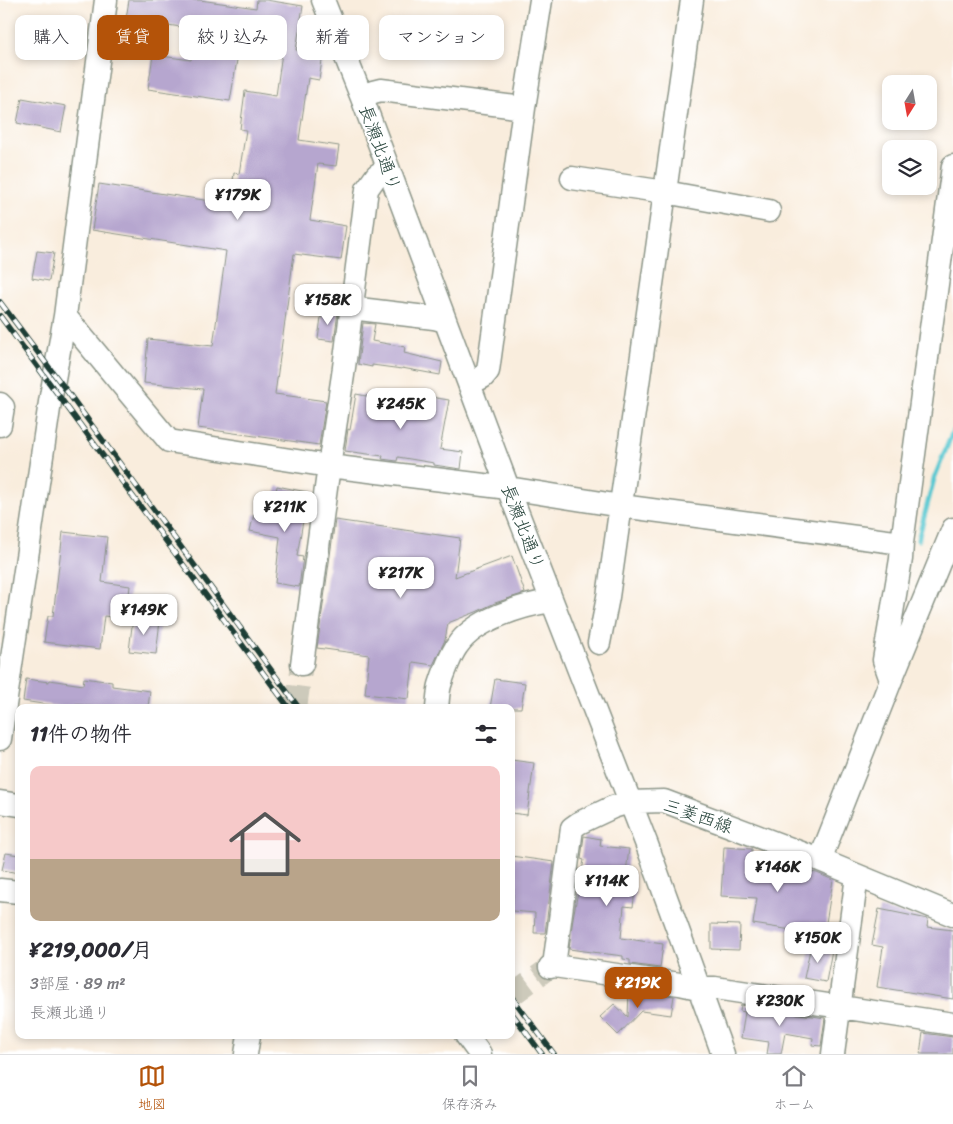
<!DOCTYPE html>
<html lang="ja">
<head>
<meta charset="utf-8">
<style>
  :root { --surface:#fff; --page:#f7f7f7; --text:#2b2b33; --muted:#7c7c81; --line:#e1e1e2; --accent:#b45309 }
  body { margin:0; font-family:Sriracha,"Klee One",sans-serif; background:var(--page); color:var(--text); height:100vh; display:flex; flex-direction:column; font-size:19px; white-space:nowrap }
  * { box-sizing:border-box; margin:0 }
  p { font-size:16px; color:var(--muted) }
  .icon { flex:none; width:28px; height:28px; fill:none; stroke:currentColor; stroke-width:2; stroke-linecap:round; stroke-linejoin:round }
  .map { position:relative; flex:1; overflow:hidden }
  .details { position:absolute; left:15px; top:704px; width:500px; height:335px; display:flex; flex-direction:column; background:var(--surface); border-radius:10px; box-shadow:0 2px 8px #0003 }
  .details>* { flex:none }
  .guide { position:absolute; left:15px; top:15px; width:500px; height:45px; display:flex; gap:10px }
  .needle { width:32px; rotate:191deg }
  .tools { position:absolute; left:882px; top:75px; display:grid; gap:10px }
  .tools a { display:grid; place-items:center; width:55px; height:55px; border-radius:10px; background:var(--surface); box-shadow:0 2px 8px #0003; font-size:25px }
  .price { position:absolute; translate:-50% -42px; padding:0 11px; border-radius:10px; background:#fff; color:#222; font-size:16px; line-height:32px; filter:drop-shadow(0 1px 2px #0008) }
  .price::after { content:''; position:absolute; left:50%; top:30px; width:15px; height:11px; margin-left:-8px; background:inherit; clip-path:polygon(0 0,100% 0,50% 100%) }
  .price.current { background:var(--accent); color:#fff }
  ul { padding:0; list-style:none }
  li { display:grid; align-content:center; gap:10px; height:265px; padding:0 15px }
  li span { display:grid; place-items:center; height:155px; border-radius:10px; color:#555 }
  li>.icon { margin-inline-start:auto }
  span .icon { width:90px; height:90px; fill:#fffc; stroke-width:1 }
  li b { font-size:21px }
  h2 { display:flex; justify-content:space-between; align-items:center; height:60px; padding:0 15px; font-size:21px }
  .chip { padding:0 18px; border-radius:10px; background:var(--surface); box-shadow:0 2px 8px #0003; font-size:18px; line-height:45px }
  .chip.current { background:var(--accent); color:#fff }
  .dock { display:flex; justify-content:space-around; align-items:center; height:70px; border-top:1px solid var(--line); background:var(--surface); font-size:14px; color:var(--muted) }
  .dock a { display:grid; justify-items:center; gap:2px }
  .dock .current { color:var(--accent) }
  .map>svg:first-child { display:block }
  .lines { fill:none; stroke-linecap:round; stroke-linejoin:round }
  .stream { stroke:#5cc9d2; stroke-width:5 }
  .building { fill:#b6a6cf }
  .minor-tunnel { stroke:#cdcabb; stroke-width:22; stroke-dasharray:22 11; stroke-linecap:butt }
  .minor-casing { stroke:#8c9588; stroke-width:25 }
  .minor { stroke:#fff; stroke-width:22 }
  .rail-casing { stroke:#1f3d34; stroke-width:5.5 }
  .rail { stroke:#fff; stroke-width:4; stroke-dasharray:11; stroke-linecap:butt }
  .labels { text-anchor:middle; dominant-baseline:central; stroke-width:4; stroke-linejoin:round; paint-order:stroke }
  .street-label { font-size:18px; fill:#1f3d34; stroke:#fff }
</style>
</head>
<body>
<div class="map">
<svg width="953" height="1054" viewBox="0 0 953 1054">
  <rect width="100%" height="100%" fill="#fff"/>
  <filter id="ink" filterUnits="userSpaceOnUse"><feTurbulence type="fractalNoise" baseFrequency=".02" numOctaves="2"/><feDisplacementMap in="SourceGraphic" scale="10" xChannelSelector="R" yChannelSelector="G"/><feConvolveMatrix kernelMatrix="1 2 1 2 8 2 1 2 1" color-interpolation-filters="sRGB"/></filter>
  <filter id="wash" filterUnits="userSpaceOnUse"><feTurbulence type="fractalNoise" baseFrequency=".0096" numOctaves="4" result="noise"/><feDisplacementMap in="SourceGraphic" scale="20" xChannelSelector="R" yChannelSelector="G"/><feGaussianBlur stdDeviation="1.12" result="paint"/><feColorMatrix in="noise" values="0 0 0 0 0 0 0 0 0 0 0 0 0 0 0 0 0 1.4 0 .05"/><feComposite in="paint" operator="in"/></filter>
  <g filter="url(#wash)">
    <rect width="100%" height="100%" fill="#f9eddd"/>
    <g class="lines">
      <!-- stream -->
      <path class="stream" d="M 918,540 L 934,479 L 953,431"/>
    </g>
    <g id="blocks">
      <!-- building -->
      <path class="building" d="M 129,0 L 200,0 L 256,8 L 257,0 L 266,0 L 303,6 L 296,50 L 323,54 L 319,80 L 308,78 L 299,140 L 339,146 L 336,166 L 318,164 L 310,220 L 346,226 L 341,260 L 294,254 L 275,394 L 326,401 L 319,445 L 198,428 L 203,389 L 144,383 L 148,339 L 213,346 L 226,251 L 92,230 L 99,184 L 230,204 L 234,173 L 239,174 L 246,130 L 240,129 L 245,91 L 276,96 L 285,31 L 271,29 L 272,24 L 244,19 L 230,101 L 148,89 L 153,55 L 191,60 L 195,29 L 126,19 Z
        M 22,98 L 66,106 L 61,132 L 17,123 Z
        M 37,251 L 54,253 L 49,281 L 32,278 Z
        M 322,310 L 338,312 L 334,341 L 318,339 Z
        M 363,323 L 375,324 L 372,341 L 405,347 L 404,353 L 442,362 L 440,375 L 402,368 L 402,369 L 372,365 L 372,367 L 358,364 Z
        M 356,394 L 388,400 L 389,394 L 423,401 L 424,396 L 449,400 L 440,449 L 463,452 L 461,469 L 434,465 L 434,463 L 398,457 L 397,461 L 382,459 L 383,456 L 345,451 L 348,429 L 350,430 Z
        M 277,486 L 307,492 L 302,515 L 304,515 L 297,556 L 303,557 L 299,587 L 275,583 L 280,537 L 250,531 L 254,514 L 271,518 Z
        M 335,520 L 460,538 L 455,577 L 512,556 L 525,593 L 495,603 L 476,612 L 448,623 L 445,640 L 433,665 L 413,662 L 409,699 L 365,694 L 369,655 L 317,648 Z
        M 63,532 L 107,537 L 102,582 L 130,586 L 126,619 L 104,616 L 100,649 L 44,642 L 48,616 L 53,616 Z
        M 133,618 L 160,621 L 156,654 L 129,651 Z
        M 84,678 L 112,682 L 112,686 L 150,691 L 148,708 L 102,708 L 75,704 L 74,708 L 69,708 L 23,701 L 26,679 L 49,682 L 49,680 L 83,685 Z
        M 495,679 L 525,683 L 521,708 L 490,708 Z
        M 511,760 L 534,763 L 527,815 L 511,813 Z
        M 584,836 L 601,839 L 600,846 L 629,849 L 624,888 L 635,889 L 633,907 L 624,906 L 621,938 L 663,944 L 660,968 L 630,964 L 630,960 L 623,959 L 623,956 L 569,949 L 573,918 L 584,860 L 581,859 Z
        M 724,847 L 752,849 L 751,863 L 817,873 L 833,880 L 824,935 L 753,924 L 757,898 L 721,896 Z
        M 6,853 L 19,855 L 19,873 L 2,870 Z
        M 511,856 L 554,862 L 545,933 L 534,933 L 535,913 L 512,911 L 514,889 L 511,888 Z
        M 879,909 L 928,919 L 927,927 L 953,930 L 953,999 L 877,987 L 883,947 L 872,945 Z
        M 711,924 L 740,925 L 739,950 L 711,949 Z
        M 811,945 L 832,950 L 826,982 L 804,978 Z
        M 629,990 L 674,996 L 671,1015 L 641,1011 L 618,1035 L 600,1017 L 614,1004 L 628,1017 Z
        M 741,1005 L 825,1018 L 821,1046 L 812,1045 L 813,1038 L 785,1033 L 781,1054 L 767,1054 L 769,1042 L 741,1038 L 745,1012 L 740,1011 Z
        M 923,1033 L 953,1037 L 953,1054 L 920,1054 Z"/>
    </g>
  </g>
  <g filter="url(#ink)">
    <use href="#blocks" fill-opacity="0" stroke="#8c9588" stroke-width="1"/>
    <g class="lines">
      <!-- minor-tunnel -->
      <path class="minor-tunnel" d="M 296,708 L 302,664
        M 511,996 L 550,967"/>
      <!-- minor casing -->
      <g class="minor-casing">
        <path id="minor" d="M 323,0 L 362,98 L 508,488 L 647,845 L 723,1054
          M 362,98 L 373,92 L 381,90 L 524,108
          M 572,178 L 665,192 L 769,211
          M 351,308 L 434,318 L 445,321
          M 65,316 L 169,441 L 329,466 L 508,488 L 621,506 L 902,543 L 901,559 L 884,660 L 891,680
          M 469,384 L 483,377 L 488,371 L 524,108 L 541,0
          M 0,404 L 3,407 L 0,425
          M 902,543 L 953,166
          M 599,643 L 608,597 L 692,0
          M 302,664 L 329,466 L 343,375 L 367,189 L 377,175 L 388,168
          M 437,708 C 438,700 438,692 440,685 C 443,675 451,654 457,646 C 474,620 522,605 552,601
          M 0,739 L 50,402 L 65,316 L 106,0
          M 0,802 L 19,805
          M 820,860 L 891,680 L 953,529
          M 0,890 L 19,892
          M 554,966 L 572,828 L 579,823 L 613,807 L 630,802 L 664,801 L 820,860 L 953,915
          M 550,967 L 554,966 L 680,984 L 698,988 L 715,988 L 953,1024
          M 466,1035 L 480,1054
          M 246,1054 L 249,1035
          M 833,1054 L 857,876"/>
      </g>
      <!-- minor -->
      <use href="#minor" class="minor"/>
      <!-- rail casing -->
      <g class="rail-casing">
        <path id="rail" d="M 0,302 L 66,390 L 299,708
          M 0,316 L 289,708
          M 511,996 L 554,1054
          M 511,1012 L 542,1054"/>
      </g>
      <!-- rail -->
      <use href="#rail" class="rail"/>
    </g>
  </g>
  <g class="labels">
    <!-- street labels -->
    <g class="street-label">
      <text transform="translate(380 148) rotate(70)">長瀬北通り</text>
      <text transform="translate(523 527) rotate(69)">長瀬北通り</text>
      <text transform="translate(698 816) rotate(19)">三菱西線</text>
    </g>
  </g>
</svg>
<div class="tools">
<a><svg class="needle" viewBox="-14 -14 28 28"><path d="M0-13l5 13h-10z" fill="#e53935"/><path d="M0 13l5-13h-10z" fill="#7c7c81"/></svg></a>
<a><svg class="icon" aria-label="layers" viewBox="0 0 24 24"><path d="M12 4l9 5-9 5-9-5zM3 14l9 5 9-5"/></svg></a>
</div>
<b class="price" style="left:238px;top:221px">¥179K</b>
<b class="price" style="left:328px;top:326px">¥158K</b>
<b class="price" style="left:401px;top:430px">¥245K</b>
<b class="price" style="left:285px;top:533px">¥211K</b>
<b class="price" style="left:401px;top:599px">¥217K</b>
<b class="price" style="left:144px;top:636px">¥149K</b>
<b class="price" style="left:778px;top:893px">¥146K</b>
<b class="price" style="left:607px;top:907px">¥114K</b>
<b class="price" style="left:818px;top:964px">¥150K</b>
<b class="price current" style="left:638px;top:1009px">¥219K</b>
<b class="price" style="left:780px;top:1027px">¥230K</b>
<div class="guide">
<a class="chip">購入</a>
<a class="chip current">賃貸</a>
<a class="chip">絞り込み</a>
<a class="chip">新着</a>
<a class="chip">マンション</a>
</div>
<section class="details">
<h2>11件の物件<svg class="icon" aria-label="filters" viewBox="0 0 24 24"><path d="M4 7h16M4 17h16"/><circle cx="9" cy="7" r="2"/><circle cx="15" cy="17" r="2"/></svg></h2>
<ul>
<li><span style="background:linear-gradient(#f6c9c9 60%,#b9a48a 0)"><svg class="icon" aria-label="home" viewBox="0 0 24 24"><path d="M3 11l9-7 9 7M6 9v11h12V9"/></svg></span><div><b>¥219,000/月</b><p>3部屋 · 89 m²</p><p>長瀬北通り</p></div></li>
</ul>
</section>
</div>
<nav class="dock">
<a class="current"><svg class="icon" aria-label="map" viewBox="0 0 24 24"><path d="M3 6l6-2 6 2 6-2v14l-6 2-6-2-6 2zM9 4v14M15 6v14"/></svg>地図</a>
<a><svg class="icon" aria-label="saved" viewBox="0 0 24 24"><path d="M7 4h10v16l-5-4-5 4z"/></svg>保存済み</a>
<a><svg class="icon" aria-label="home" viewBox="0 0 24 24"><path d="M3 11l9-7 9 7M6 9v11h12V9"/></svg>ホーム</a>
</nav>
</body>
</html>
